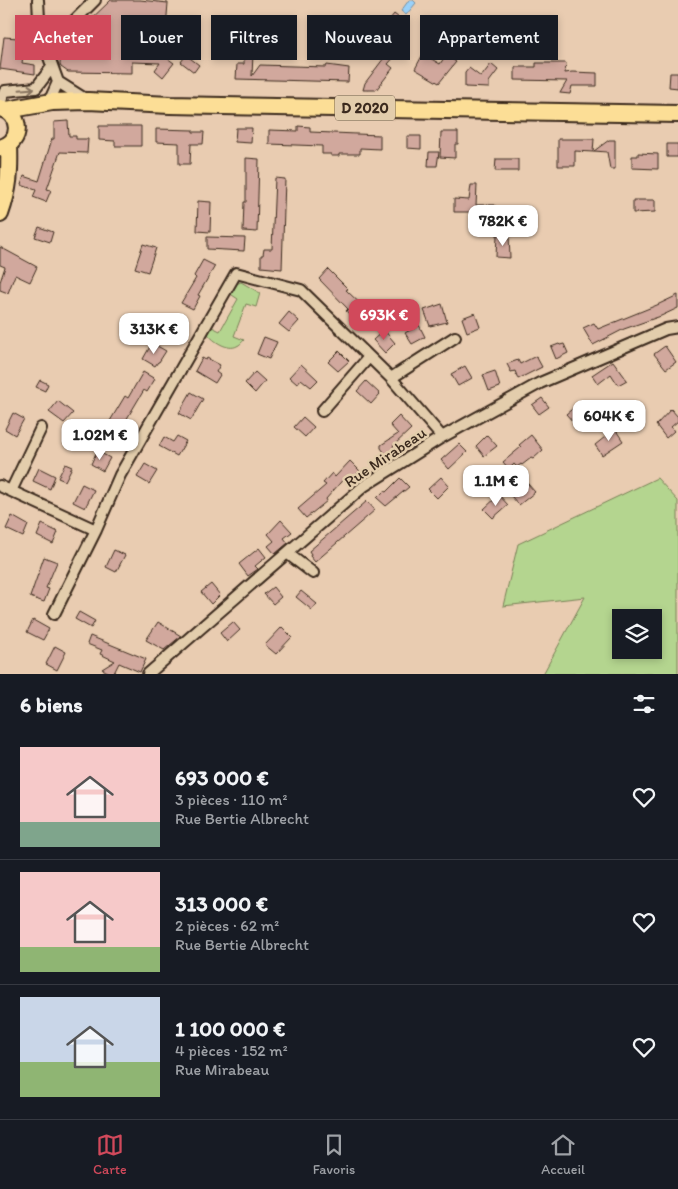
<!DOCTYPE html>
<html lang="fr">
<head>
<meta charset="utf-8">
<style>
  :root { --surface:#171b24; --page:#242831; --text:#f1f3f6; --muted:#9ea1a6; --line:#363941; --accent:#d1495b }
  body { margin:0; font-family:Itim,sans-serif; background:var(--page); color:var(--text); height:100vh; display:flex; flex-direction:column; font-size:19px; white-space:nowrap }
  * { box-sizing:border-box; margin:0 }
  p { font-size:16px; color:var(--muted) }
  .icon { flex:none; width:28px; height:28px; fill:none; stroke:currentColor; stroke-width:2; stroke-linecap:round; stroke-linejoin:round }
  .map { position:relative; height:674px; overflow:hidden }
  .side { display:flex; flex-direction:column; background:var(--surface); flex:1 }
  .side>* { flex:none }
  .top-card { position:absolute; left:15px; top:15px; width:649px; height:45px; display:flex; gap:10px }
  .controls { position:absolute; left:612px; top:609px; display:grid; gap:10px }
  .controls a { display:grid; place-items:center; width:50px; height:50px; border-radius:0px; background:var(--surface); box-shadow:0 2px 8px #0003; font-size:25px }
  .price { position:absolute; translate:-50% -42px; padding:0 11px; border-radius:10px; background:#fff; color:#222; font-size:16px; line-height:32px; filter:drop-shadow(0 1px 2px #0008) }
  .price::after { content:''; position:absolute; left:50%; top:30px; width:15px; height:11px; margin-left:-8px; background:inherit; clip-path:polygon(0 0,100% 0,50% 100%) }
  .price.selected { background:var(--accent); color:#fff }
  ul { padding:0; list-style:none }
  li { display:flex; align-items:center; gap:15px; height:125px; padding:0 20px }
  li+li { border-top:1px solid var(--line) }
  li span { display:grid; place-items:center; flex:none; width:140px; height:100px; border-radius:0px; color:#555 }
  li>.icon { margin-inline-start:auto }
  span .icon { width:60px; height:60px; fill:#fffc; stroke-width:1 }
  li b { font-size:21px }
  h2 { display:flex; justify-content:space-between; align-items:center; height:60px; padding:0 20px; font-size:21px }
  .chip { padding:0 18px; border-radius:0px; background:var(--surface); box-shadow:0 2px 8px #0003; font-size:18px; line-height:45px }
  .chip.selected { background:var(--accent); color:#fff }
  .menu { display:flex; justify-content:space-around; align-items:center; height:70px; border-top:1px solid var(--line); background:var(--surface); font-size:14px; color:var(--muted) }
  .menu a { display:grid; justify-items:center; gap:2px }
  .menu .selected { color:var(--accent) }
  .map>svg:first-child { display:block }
  .green { fill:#b4d58f; stroke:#788056; fill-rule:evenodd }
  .water { fill:#9ad1f9; stroke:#748ea1 }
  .building { fill:#d1a89d; stroke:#3b2a1e }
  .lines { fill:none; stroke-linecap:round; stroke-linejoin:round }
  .street-casing { stroke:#3b2a1e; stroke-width:14 }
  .primary-casing { stroke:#3b2a1e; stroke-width:20 }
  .street { stroke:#e3cdac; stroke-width:10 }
  .primary { stroke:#fcde96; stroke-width:16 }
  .oneway { stroke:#87735e }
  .labels { text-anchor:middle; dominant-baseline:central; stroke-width:5; stroke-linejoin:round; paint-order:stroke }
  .shield { fill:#e3cdac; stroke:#6d5b49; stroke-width:1 }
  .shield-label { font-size:15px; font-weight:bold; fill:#3b2a1e }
  .street-label { font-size:16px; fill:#3b2a1e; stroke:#e3cdac }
</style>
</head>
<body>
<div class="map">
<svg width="678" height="674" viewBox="0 0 678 674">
  <rect width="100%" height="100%" fill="#e9ccb1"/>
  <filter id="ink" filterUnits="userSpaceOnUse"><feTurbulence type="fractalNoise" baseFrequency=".02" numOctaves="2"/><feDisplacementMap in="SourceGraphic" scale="10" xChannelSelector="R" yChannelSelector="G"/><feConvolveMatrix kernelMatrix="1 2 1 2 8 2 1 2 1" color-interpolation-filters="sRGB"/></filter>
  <g filter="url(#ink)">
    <!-- green -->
    <path class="green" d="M 241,282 L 260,293 L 256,307 L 246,304 L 234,336 L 244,340 C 242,342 240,345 237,346 C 228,351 213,341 208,334 L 210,326 L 220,331 L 238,299 L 229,293 L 236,284 Z
      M 657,478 L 678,501 L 678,674 L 543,674 L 585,597 L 503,606 L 518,544 ZM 621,618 L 654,618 L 654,650 L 621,650 Z"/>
    <!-- water -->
    <path class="water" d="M 409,0 L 413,0 L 416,3 L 406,15 L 401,11 Z"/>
    <!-- building -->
    <path class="building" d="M 111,0 L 140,0 L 168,3 L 166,28 L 134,26 L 133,51 L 160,53 L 174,63 L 163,77 L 155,70 L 160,63 L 132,62 L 132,73 L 68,72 L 61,67 L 60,65 L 61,48 Z
      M 394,14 L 403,21 L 393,34 L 405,45 L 388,64 L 393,68 L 376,90 L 363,90 L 365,83 L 387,54 L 369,40 L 383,21 L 386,24 Z
      M 4,37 L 33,39 L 36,48 L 24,48 L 22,63 L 35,65 L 35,74 L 0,69 Z
      M 244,52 L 253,53 L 252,76 L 260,65 L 326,67 L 327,65 L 349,68 L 348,82 L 236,79 L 237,64 L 244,64 Z
      M 423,54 L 440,64 L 446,55 L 456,62 L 439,83 L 415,69 Z
      M 186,55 L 199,65 L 194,72 L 181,62 Z
      M 536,63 L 566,63 L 565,73 L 572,72 L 597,73 L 597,86 L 572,86 L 570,94 L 560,93 L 567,81 L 515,80 L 515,67 L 536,67 Z
      M 491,64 L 498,70 L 489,82 L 489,88 L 465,87 L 465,73 L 469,68 L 481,77 Z
      M 670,73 L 678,73 L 678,88 L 669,87 Z
      M 68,121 L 69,136 L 76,136 L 76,139 L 88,139 L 87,153 L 60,152 L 47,189 L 51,190 L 46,202 L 33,197 L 36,190 L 21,185 L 24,176 L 39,181 L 52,139 L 54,139 L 54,122 Z
      M 99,126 L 141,126 L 141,146 L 115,146 L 115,141 L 99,140 Z
      M 298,126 L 310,127 L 310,132 L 380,135 L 380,149 L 360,148 L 360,154 L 339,154 L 339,156 L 331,156 L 331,154 L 322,154 L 322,146 L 269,144 L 269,130 L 298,131 Z
      M 236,128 L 252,128 L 251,143 L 235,142 Z
      M 156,129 L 193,130 L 193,132 L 204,132 L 203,144 L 191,144 L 190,164 L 179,164 L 179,143 L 156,142 Z
      M 441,132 L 458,132 L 458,144 L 455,144 L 455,158 L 440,157 Z
      M 407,136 L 421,136 L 421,149 L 407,148 Z
      M 558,139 L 594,139 L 593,152 L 575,151 L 575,166 L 558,166 Z
      M 609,140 L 615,140 L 615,169 L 610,169 L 607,152 L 594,151 Z
      M 667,144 L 678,144 L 678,157 L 667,157 Z
      M 429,152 L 439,152 L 437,166 L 428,166 Z
      M 638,153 L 658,154 L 658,169 L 632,168 L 632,156 L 638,156 Z
      M 246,158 L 259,159 L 257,232 L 243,231 L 244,202 L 246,202 Z
      M 496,159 L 518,159 L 518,171 L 495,171 Z
      M 275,178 L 285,179 L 282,269 L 261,267 L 261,255 L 263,255 L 264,249 L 272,249 Z
      M 471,185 L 477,185 L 476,205 L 495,205 L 495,217 L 476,212 L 454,212 L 454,199 L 469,200 Z
      M 633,200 L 655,200 L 655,212 L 633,213 Z
      M 198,201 L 211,202 L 210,232 L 197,231 Z
      M 39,227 L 53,232 L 50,242 L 35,237 Z
      M 497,235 L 509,235 L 510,258 L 496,257 Z
      M 207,237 L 245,238 L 244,251 L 207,249 Z
      M 143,244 L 156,248 L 148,272 L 135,268 Z
      M 0,247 L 37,267 L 30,282 L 15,275 L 8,293 L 0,290 L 0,282 L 5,267 L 0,265 Z
      M 203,260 L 215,266 L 198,295 L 200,296 L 193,309 L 181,303 L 196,278 L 194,276 Z
      M 328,269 L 348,289 L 346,290 L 369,312 L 359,322 L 346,311 L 348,309 L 319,279 Z
      M 678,295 L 678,308 L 661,316 L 624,329 L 593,345 L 583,328 L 594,323 L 598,329 L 657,305 Z
      M 442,304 L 447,322 L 430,326 L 424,310 Z
      M 289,312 L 299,321 L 289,332 L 279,324 Z
      M 475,313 L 480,327 L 467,332 L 462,318 Z
      M 173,317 L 185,324 L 177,337 L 165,331 Z
      M 419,325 L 425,337 L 412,344 L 405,333 Z
      M 384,330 L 395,343 L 385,353 L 373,340 Z
      M 264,337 L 277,342 L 269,359 L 257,354 Z
      M 152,343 L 166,351 L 159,362 L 158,362 L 155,366 L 143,359 Z
      M 559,344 L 560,345 L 564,344 L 568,353 L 556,359 L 551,347 Z
      M 665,346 L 676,362 L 666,369 L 654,354 Z
      M 339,351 L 349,361 L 338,371 L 328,362 Z
      M 536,356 L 542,367 L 518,379 L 515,371 L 511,372 L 507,364 L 518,360 L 520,364 Z
      M 202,358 L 206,360 L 207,358 L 220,365 L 216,372 L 220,375 L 215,383 L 195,371 Z
      M 613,361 L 627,380 L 618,385 L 611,374 L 598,384 L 592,375 Z
      M 301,364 L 318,380 L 311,387 L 301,379 L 297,384 L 289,377 Z
      M 465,366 L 472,378 L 458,386 L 451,374 Z
      M 495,371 L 500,387 L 489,391 L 483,375 Z
      M 143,372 L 155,379 L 147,392 L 144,390 L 113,442 L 101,436 L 125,396 L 128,398 Z
      M 255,372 L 265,381 L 255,393 L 245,383 Z
      M 40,380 L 48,384 L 45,391 L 36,387 Z
      M 366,381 L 380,394 L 371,404 L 357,391 Z
      M 191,392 L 203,399 L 191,420 L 179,413 Z
      M 542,398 L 549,407 L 539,414 L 532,405 Z
      M 585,400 L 591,408 L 574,423 L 566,414 L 581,402 L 582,403 Z
      M 58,401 L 73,413 L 64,423 L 49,412 Z
      M 671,409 L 678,417 L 678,421 L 671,427 L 674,431 L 666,438 L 656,425 Z
      M 13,413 L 24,419 L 15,435 L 5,429 Z
      M 399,416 L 411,429 L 393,446 L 396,451 L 387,456 L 381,448 L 381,445 L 398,434 L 390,425 Z
      M 303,417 L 314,427 L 305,437 L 294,427 Z
      M 79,424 L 88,429 L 81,441 L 72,436 Z
      M 615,429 L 623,441 L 602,455 L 595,445 Z
      M 487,435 L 497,446 L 484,456 L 476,446 Z
      M 531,435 L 543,450 L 533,459 L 531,458 L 522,465 L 521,464 L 517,467 L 514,464 L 509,469 L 503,462 L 521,447 L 519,445 Z
      M 177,436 L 186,441 L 177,456 L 159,446 L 164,437 L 173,442 Z
      M 459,444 L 467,452 L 449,469 L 441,460 Z
      M 97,451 L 110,458 L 103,471 L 91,464 Z
      M 350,461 L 360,471 L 351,480 L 346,476 L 326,499 L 327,501 L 306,518 L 298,509 L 326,485 L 323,483 L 332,473 L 335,477 Z
      M 65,464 L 72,467 L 65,481 L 58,478 Z
      M 145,464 L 157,471 L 149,484 L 137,477 Z
      M 39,468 L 55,476 L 50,489 L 33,481 Z
      M 441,477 L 449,486 L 437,498 L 428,489 Z
      M 400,478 L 409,487 L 386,506 L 377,498 L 384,491 L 386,492 Z
      M 527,483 L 535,492 L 519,505 L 511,496 Z
      M 82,484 L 94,490 L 85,508 L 73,502 Z
      M 499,495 L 508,505 L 493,518 L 484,509 Z
      M 367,501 L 375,510 L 315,562 L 310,556 L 311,554 L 309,551 Z
      M 12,516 L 28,525 L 23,537 L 6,529 Z
      M 281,520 L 292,532 L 284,538 L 288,543 L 275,554 L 268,546 L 274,541 L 268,534 Z
      M 42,524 L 58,532 L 53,544 L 37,536 Z
      M 259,548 L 266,557 L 255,566 L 258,569 L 248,576 L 239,564 Z
      M 114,550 L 125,555 L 116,572 L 106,567 Z
      M 44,557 L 57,562 L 46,588 L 49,589 L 44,602 L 30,597 Z
      M 211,584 L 220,595 L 211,604 L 201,592 Z
      M 273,587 L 281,597 L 273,604 L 264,594 Z
      M 301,591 L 317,604 L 312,610 L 296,597 Z
      M 79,612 L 95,621 L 91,628 L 75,619 Z
      M 33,620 L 49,629 L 43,640 L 27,632 Z
      M 158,622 L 181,636 L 164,650 L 146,640 Z
      M 233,622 L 240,630 L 227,642 L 220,633 Z
      M 282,627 L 292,637 L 276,654 L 265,645 Z
      M 90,636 L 146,659 L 140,672 L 119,663 L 114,673 L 113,672 L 112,674 L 102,669 L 115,661 L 100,654 L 102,650 L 87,644 Z
      M 55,646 L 66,652 L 57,670 L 46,664 Z"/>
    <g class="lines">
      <!-- street casing -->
      <g class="street-casing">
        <path id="street" d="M 38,0 L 40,38 L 46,49
          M 85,99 L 58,82 L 46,49 L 95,0
          M 49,102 L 58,82
          M 0,103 L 5,91 L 36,88 L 52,67
          M 391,378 L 455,337
          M 322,411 L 369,357
          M 0,486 L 96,530
          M 11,491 L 41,428
          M 287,553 L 313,573
          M 54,614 L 96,530 L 120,475 L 236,273 L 301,290 L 391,378 L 442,437
          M 148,674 L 364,486 L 442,437 L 540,383 L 666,329 L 678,327"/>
      </g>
      <!-- primary casing -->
      <g class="primary-casing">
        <path id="primary" d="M 0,108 C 22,113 23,143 0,148
          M 7,110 L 52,102 L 88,101 L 170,105 L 678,114
          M 0,214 C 9,188 10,172 9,144"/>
      </g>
      <!-- street -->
      <use href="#street" class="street"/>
      <!-- primary -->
      <use href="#primary" class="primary"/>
    </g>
    <!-- one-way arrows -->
    <defs><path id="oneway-shaft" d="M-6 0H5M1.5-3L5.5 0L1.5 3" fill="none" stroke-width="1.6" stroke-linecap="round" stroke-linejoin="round" transform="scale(1.25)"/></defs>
    <use class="oneway" href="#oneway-shaft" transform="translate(27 89) rotate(-5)"/>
  </g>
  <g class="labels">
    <!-- shield labels -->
    <rect class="shield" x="335" y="95.5" width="60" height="25" rx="4"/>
    <g class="shield-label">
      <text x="365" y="108">D 2020</text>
    </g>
    <!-- street labels -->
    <g class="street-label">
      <text transform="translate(385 457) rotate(-34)">Rue Mirabeau</text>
    </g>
  </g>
</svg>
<div class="controls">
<a><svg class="icon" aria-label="layers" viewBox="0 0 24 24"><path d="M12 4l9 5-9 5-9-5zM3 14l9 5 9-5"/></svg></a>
</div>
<b class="price" style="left:503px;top:247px">782K €</b>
<b class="price selected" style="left:384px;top:341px">693K €</b>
<b class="price" style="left:154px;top:355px">313K €</b>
<b class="price" style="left:609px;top:442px">604K €</b>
<b class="price" style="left:100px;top:461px">1.02M €</b>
<b class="price" style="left:496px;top:507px">1.1M €</b>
<div class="top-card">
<a class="chip selected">Acheter</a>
<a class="chip">Louer</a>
<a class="chip">Filtres</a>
<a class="chip">Nouveau</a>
<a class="chip">Appartement</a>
</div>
</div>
<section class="side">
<h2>6 biens<svg class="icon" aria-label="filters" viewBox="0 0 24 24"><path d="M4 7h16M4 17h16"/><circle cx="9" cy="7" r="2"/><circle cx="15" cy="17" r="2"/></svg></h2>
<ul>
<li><span style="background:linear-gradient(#f6c9c9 75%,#7fa58c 0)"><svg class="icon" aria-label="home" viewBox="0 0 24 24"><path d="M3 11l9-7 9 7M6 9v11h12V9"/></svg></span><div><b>693 000 €</b><p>3 pièces · 110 m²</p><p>Rue Bertie Albrecht</p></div><svg class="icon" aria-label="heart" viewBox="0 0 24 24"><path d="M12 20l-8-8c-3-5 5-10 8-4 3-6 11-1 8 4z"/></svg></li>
<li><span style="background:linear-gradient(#f6c9c9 75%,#8fb573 0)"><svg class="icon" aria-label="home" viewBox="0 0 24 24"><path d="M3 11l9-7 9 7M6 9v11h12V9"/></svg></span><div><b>313 000 €</b><p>2 pièces · 62 m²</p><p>Rue Bertie Albrecht</p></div><svg class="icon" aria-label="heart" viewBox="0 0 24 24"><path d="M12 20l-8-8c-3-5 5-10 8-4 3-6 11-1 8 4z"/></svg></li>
<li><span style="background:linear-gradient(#c9d6e8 65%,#8fb573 0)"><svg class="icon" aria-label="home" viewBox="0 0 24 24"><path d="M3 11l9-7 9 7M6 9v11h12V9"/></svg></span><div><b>1 100 000 €</b><p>4 pièces · 152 m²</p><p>Rue Mirabeau</p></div><svg class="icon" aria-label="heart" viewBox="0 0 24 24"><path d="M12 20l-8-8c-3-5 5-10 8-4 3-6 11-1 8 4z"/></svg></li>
</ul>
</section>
<nav class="menu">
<a class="selected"><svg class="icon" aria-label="map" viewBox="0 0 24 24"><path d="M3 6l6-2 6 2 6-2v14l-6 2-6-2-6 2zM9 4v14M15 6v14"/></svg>Carte</a>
<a><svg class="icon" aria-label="saved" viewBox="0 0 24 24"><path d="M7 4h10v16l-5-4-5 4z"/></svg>Favoris</a>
<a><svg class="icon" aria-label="home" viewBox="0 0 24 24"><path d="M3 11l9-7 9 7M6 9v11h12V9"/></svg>Accueil</a>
</nav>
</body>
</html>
